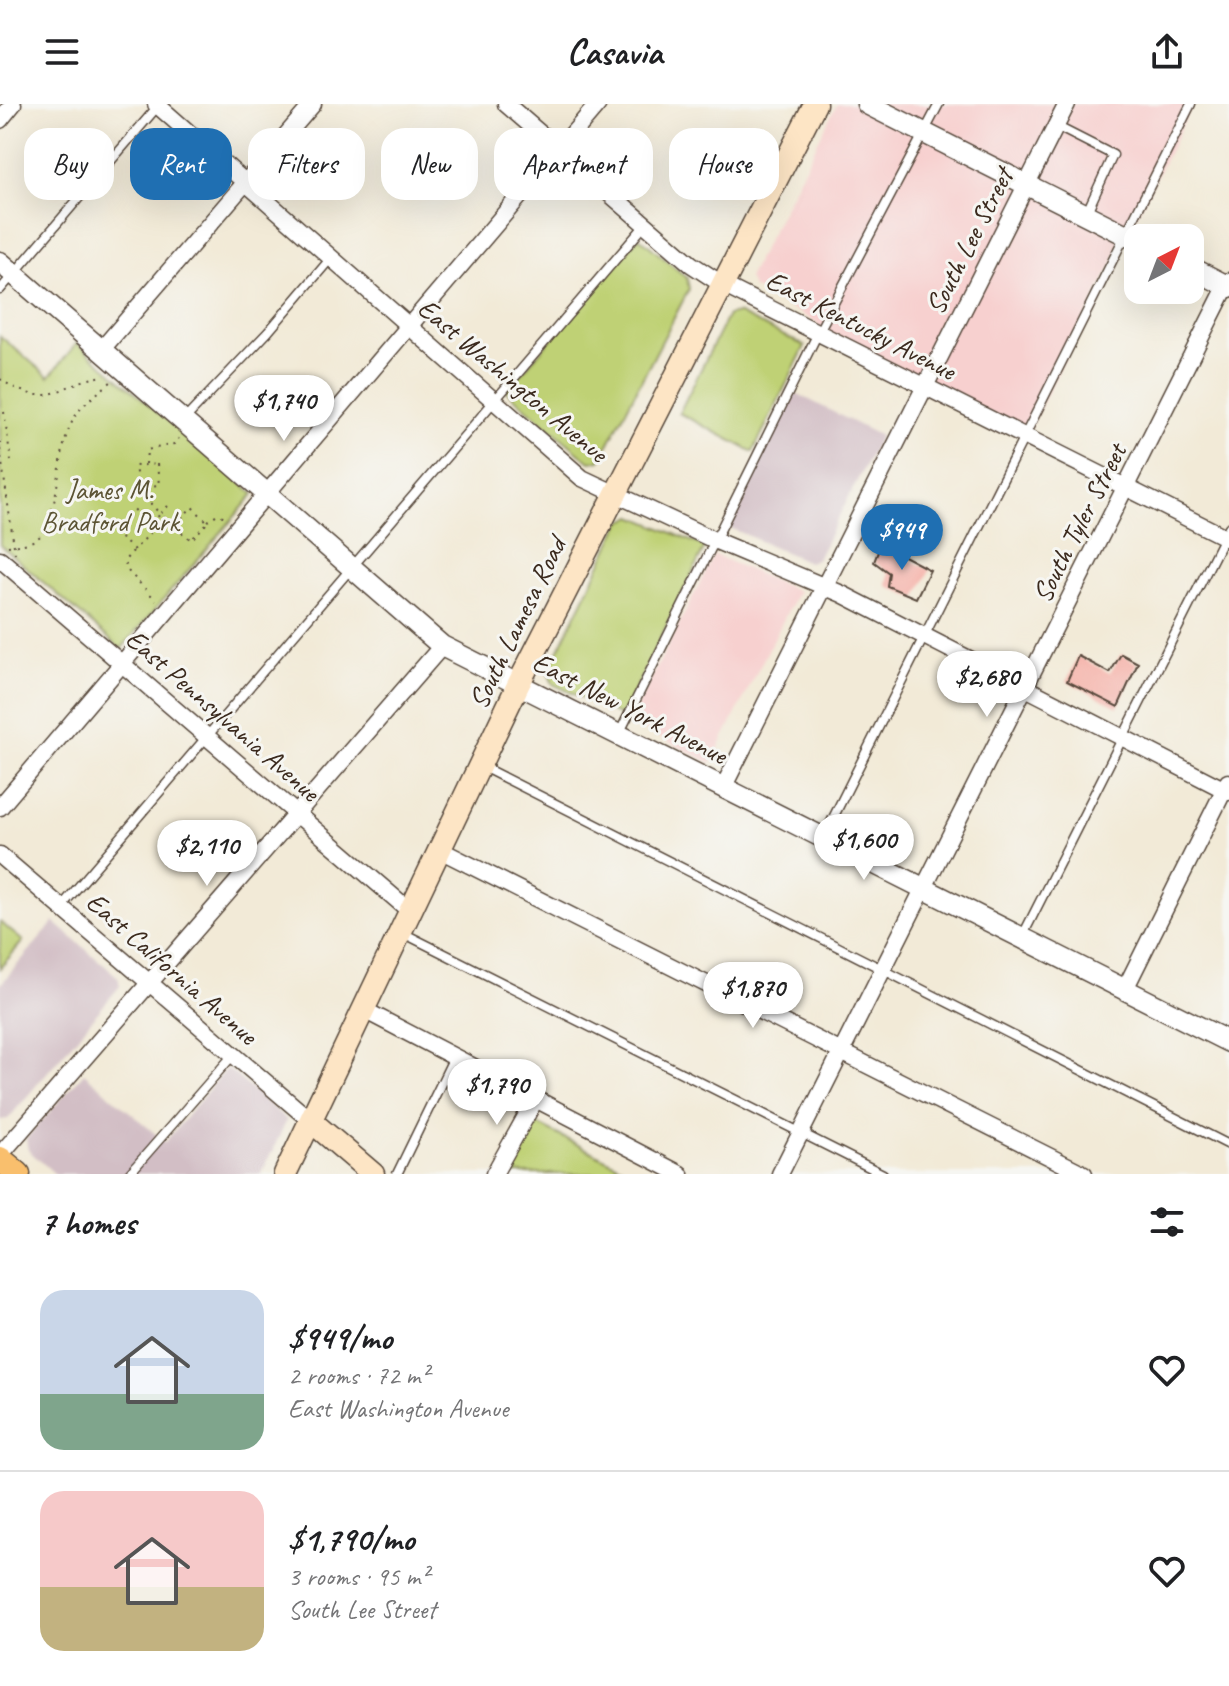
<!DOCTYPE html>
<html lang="en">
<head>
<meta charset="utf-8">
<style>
  :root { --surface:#fff; --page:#f2f2f2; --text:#202124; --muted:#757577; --line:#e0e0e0; --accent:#1f6fb2 }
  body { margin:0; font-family:Caveat,sans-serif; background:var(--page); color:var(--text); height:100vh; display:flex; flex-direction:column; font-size:30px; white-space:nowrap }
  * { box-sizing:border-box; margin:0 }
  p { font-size:26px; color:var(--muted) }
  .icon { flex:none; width:44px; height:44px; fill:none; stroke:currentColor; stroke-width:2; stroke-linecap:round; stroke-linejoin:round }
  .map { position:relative; height:1070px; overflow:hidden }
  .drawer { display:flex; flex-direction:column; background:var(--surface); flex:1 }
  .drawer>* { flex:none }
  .hud { position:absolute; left:24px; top:24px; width:800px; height:72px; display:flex; gap:16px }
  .needle { width:52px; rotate:42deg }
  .controls { position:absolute; left:1124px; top:120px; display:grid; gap:16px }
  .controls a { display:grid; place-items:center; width:80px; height:80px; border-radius:16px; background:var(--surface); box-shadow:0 8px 32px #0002; font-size:40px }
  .price { position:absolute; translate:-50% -68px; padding:0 18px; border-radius:28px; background:#fff; color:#222; font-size:26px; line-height:52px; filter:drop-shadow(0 2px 4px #0008) }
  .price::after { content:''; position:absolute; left:50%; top:48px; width:24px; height:18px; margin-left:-12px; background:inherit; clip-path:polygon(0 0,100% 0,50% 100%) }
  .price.selected { background:var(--accent); color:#fff }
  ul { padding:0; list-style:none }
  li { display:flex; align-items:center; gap:24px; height:200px; padding:0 40px }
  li+li { border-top:2px solid var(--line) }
  li span { display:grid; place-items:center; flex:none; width:224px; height:160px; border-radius:24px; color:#555 }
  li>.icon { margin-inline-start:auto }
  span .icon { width:96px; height:96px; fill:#fffc; stroke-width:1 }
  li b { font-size:34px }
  h2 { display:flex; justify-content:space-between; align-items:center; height:96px; padding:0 40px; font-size:34px }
  .pill { padding:0 28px; border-radius:24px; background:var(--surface); box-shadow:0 8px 32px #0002; font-size:28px; line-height:72px }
  .pill.selected { background:var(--accent); color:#fff }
  header { display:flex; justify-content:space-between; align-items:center; height:104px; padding:0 40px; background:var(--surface); font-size:36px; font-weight:600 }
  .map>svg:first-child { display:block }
  .built { fill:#f7d0cf }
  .industrial { fill:#d2bec5 }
  .green { fill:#bfd174; stroke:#7d7e49; stroke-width:2 }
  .building { fill:#f5aca3 }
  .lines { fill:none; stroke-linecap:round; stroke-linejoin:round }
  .service-casing { stroke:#56473a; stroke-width:11 }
  .minor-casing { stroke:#56473a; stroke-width:19 }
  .tertiary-casing { stroke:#56473a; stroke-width:23 }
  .secondary-casing { stroke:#56473a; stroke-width:25 }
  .primary-casing { stroke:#56473a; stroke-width:27 }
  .path { stroke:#56473a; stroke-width:2; stroke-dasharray:2 6; stroke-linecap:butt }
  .service { stroke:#fff; stroke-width:8 }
  .minor { stroke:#fff; stroke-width:16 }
  .tertiary { stroke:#fff; stroke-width:20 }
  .secondary { stroke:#fde5c5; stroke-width:22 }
  .primary { stroke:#f9bf6d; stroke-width:24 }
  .labels { text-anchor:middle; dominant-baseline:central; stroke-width:6; stroke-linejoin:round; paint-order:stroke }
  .street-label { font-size:28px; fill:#3b2a1e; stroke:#f6f6f2 }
  .park-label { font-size:28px; fill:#5c5434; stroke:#f6f6f2 }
</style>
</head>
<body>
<header><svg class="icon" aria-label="menu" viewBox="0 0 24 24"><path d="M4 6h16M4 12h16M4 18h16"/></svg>Casavia<svg class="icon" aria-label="share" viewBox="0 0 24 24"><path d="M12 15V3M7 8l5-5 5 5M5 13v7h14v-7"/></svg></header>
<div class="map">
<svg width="1229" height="1070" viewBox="0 0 1229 1070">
  <rect width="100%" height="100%" fill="#f6f6f2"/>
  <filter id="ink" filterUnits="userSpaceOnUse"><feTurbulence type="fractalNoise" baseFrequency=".0125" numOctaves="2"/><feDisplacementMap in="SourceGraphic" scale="16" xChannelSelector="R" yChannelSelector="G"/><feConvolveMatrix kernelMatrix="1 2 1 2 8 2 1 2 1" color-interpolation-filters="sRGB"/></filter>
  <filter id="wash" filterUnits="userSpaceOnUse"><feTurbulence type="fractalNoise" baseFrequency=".006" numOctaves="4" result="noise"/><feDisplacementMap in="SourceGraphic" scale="32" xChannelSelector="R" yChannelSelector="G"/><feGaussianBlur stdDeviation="1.8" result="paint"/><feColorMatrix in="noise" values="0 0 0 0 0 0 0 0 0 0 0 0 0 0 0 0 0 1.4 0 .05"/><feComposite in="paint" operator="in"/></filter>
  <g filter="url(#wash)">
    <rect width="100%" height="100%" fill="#f2ead7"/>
    <!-- built -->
    <path class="built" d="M 837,0 L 1193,0 L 1026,332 L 825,231 L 816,218 L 753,184 L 748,174 Z
      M 714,451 L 798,487 L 711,659 L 629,618 Z"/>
    <!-- industrial -->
    <path class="industrial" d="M 794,288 L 880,332 L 817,455 L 808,458 L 726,422 Z
      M 54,818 L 118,873 L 120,882 L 8,1015 L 0,1016 L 0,881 Z
      M 227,964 L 287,1016 L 261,1070 L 55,1070 L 28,1046 L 26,1035 L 84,969 L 165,1038 Z"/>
    <!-- green -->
    <path class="green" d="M 639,133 L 687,174 L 689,185 L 600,356 L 590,358 L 506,287 Z
      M 737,209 L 805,242 L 753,348 L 679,309 L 728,211 Z
      M 0,232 L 49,273 L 77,239 L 254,390 L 121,545 L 0,441 Z
      M 633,412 L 705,443 L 622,613 L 553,580 L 548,568 L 621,418 Z
      M 0,818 L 23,837 L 0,864 Z
      M 533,1018 L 635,1070 L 506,1070 Z"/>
    <g id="blocks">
      <!-- building -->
      <path class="building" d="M 881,440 L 930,466 L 916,494 L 887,482 L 889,469 L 874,458 Z
        M 1121,550 L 1138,559 L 1118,603 L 1067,577 L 1078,552 L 1110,569 Z"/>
    </g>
  </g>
  <g filter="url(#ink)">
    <use href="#blocks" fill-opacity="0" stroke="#56473a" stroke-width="2"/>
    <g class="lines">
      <!-- service casing -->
      <g class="service-casing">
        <path id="service" d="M 1056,22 L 1113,51 L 1086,110
          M 0,186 L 158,2
          M 184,316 L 268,228 L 331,154
          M 619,630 L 818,229 L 939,0
          M 481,662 L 1229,1041
          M 824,732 L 1191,0
          M 61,803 L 645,121
          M 401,828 L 883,1070
          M 1022,833 L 1229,423
          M 129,1070 L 233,951
          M 397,1070 L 454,953"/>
      </g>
      <!-- minor casing -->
      <g class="minor-casing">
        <path id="minor" d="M 156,0 L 582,374 L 714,436 L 842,490 L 1229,688
          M 506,0 L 691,160 L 723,181 L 1229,435
          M 0,16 L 13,0
          M 102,245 L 313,0
          M 0,455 L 411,808
          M 724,682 L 1067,0
          M 0,703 L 598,0
          M 440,746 L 1084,1070
          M 0,751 L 311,1017
          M 1125,885 L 1228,678
          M 364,906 L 680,1070
          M 0,1051 L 442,542
          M 494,1070 L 535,996
          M 780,1070 L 1229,177"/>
      </g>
      <!-- tertiary casing -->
      <g class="tertiary-casing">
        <path id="tertiary" d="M 867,0 L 1138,137
          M 0,158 L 442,542 L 1229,938
          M 1190,163 L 1229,183"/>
      </g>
      <!-- secondary casing -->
      <g class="secondary-casing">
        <path id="secondary" d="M 311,1017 L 373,1070
          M 285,1070 L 519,579 L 815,0"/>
      </g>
      <!-- primary casing -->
      <g class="primary-casing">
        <path id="primary" d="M 0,1055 L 18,1070"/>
      </g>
      <!-- path -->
      <path class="path" d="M 0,275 C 53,310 55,278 105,272
        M 4,308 L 11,357
        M 0,339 L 7,338
        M 0,345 L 15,449
        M 146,360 L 147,346 L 174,340 L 179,334
        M 157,360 L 159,381 L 138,383 L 135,362 Z
        M 148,383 L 151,400 L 160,410 L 168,402
        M 208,417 L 217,410 L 226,413
        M 153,419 L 137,404 L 114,428 L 134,446 L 157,422 L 153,419 L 160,410 L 191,436 L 208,418 L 192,403 L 175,421
        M 8,442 C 20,441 33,440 42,430 C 56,415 59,356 66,333 C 76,302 90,296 112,277
        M 133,447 L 125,456 L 126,465 L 156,496"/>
      <!-- service -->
      <use href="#service" class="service"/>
      <!-- minor -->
      <use href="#minor" class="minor"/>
      <!-- tertiary -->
      <use href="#tertiary" class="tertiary"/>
      <!-- secondary -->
      <use href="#secondary" class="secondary"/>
      <!-- primary -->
      <use href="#primary" class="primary"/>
    </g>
  </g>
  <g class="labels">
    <!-- street labels -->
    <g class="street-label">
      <text transform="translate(969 137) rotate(-63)">South Lee Street</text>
      <text transform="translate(861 221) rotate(27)">East Kentucky Avenue</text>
      <text transform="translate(513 276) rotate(40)">East Washington Avenue</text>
      <text transform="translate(1079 419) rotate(-63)">South Tyler Street</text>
      <text transform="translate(517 519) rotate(-64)">South Lamesa Road</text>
      <text transform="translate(630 604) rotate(27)">East New York Avenue</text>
      <text transform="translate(223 611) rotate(41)">East Pennsylvania Avenue</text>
      <text transform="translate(172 864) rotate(41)">East California Avenue</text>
    </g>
    <!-- park labels -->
    <g class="park-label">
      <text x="110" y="385">James M.<tspan x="110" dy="32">Bradford Park</tspan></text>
    </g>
  </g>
</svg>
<div class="controls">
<a><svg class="needle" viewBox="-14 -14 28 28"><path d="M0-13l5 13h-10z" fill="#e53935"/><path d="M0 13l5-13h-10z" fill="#757577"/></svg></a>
</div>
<b class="price" style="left:284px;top:339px">$1,740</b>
<b class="price selected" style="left:902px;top:468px">$949</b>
<b class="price" style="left:987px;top:615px">$2,680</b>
<b class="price" style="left:864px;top:778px">$1,600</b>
<b class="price" style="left:207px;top:784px">$2,110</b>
<b class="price" style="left:753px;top:926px">$1,870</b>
<b class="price" style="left:497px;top:1023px">$1,790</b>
<div class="hud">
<a class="pill">Buy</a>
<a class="pill selected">Rent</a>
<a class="pill">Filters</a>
<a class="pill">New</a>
<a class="pill">Apartment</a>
<a class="pill">House</a>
</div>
</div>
<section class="drawer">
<h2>7 homes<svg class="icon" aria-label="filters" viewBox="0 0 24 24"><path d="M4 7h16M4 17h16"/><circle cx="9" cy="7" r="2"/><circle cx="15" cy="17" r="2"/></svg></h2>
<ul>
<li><span style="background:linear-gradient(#c9d6e8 65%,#7fa58c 0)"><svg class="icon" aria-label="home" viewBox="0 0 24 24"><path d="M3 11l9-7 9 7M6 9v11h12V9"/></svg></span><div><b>$949/mo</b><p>2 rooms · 72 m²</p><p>East Washington Avenue</p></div><svg class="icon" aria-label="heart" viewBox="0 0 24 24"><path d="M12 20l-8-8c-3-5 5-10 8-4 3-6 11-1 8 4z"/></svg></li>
<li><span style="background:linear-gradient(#f6c9c9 60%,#c2b280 0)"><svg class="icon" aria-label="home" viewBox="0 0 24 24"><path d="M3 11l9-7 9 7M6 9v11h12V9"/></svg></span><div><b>$1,790/mo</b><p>3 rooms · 95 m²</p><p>South Lee Street</p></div><svg class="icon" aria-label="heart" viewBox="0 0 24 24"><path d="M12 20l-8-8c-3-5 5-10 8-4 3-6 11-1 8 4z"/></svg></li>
</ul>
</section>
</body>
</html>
